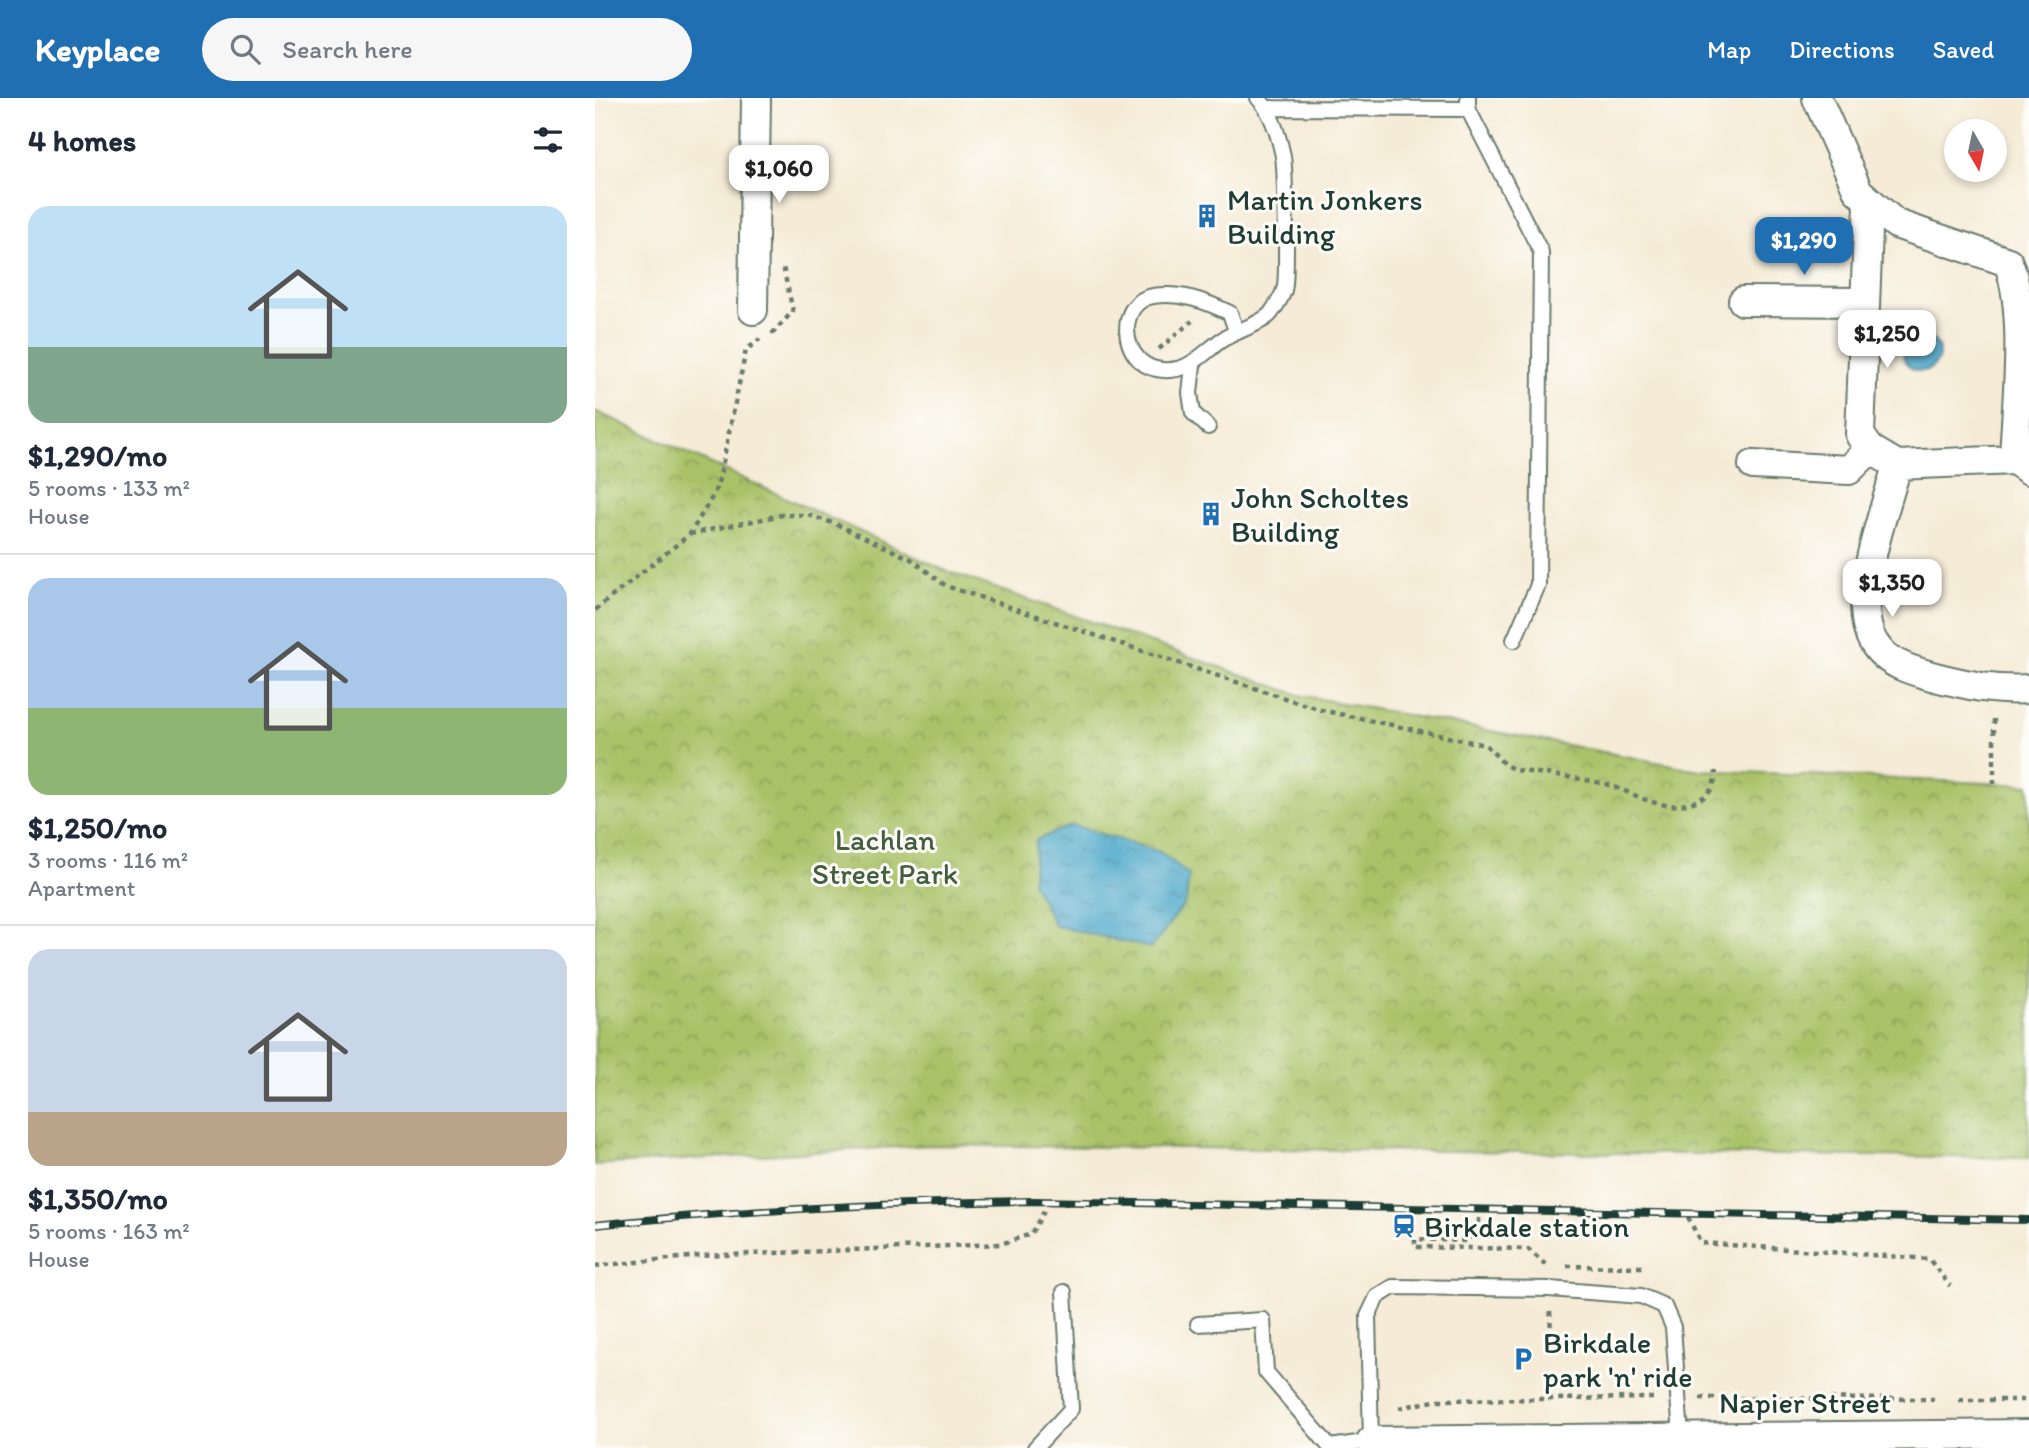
<!DOCTYPE html>
<html lang="en">
<head>
<meta charset="utf-8">
<style>
  :root { --surface:#fff; --page:#f6f6f7; --text:#1f2937; --muted:#747a83; --line:#e0e1e3; --accent:#1f6fb2 }
  body { margin:0; font-family:Itim,sans-serif; background:var(--page); color:var(--text); height:100vh; display:flex; flex-direction:column; font-size:26px; white-space:nowrap }
  * { box-sizing:border-box; margin:0 }
  p { font-size:23px; color:var(--muted) }
  .icon { flex:none; width:38px; height:38px; fill:none; stroke:currentColor; stroke-width:2; stroke-linecap:round; stroke-linejoin:round }
  .map { position:relative; flex:1; overflow:hidden }
  .panel { display:flex; flex-direction:column; background:var(--surface); width:595px }
  .panel>* { flex:none }
  .needle { width:46px; rotate:171deg }
  .tools { position:absolute; left:1349px; top:21px; display:grid; gap:14px }
  .tools a { display:grid; place-items:center; width:63px; height:63px; border-radius:50%; background:var(--surface); box-shadow:0 4px 10px #0003; font-size:35px }
  .price { position:absolute; translate:-50% -60px; padding:0 16px; border-radius:14px; background:#fff; color:#222; font-size:23px; line-height:46px; filter:drop-shadow(0 2px 4px #0008) }
  .price::after { content:''; position:absolute; left:50%; top:42px; width:21px; height:16px; margin-left:-10px; background:inherit; clip-path:polygon(0 0,100% 0,50% 100%) }
  .price.selected { background:var(--accent); color:#fff }
  ul { padding:0; list-style:none }
  li { display:grid; align-content:center; gap:14px; height:371px; padding:0 28px }
  li+li { border-top:2px solid var(--line) }
  li span { display:grid; place-items:center; height:217px; border-radius:21px; color:#555 }
  li>.icon { margin-inline-start:auto }
  span .icon { width:126px; height:126px; fill:#fffc; stroke-width:1 }
  li b { font-size:30px }
  h2 { display:flex; justify-content:space-between; align-items:center; height:84px; padding:0 28px; font-size:30px }
  header { display:flex; align-items:center; gap:42px; box-sizing:border-box; height:98px; padding:0 35px; background:var(--accent); color:#fff }
  header strong { font-size:33px }
  nav { display:flex; gap:38px; margin-inline-start:auto; font-size:24px }
  .search { width:490px; height:63px; background:var(--page); display:flex; align-items:center; gap:18px; box-sizing:border-box; padding:0 24px; border-radius:38px; color:var(--muted); font-size:26px }
  main { display:flex; flex:1; min-height:0 }
  .map>svg:first-child { display:block }
  .park { fill:url(#park-crowns); stroke:#64804e; stroke-width:2 }
  .water { fill:url(#water-ripples); stroke:#35727f; stroke-width:2 }
  .lines { fill:none; stroke-linecap:round; stroke-linejoin:round }
  .lane-casing { stroke:#6a7a6d; stroke-width:18 }
  .street-casing { stroke:#6a7a6d; stroke-width:32 }
  .path { stroke:#6a7a6d; stroke-width:4.5; stroke-dasharray:5 5; stroke-linecap:butt }
  .lane { stroke:#fff; stroke-width:14 }
  .street { stroke:#fff; stroke-width:28 }
  .rail-casing { stroke:#1f3d34; stroke-width:8 }
  .rail { stroke:#fdfcf7; stroke-width:5; stroke-dasharray:16; stroke-linecap:butt }
  .labels { text-anchor:middle; dominant-baseline:central; stroke-width:6; stroke-linejoin:round; paint-order:stroke }
  .poi-label { font-size:30px; fill:#1f3d34; stroke:#fdfcf7; text-anchor:start }
  .park-label { font-size:30px; fill:#425e41; stroke:#fdfcf7 }
  .street-label { font-size:30px; fill:#1f3d34; stroke:#fdfcf7 }
</style>
</head>
<body>
<header>
<strong>Keyplace</strong>
<div class="search"><svg class="icon" aria-label="search" viewBox="0 0 24 24"><circle cx="10" cy="10" r="6"/><path d="M15 15l6 6"/></svg>Search here</div>
<nav><a>Map</a><a>Directions</a><a>Saved</a></nav>
</header>
<main>
<section class="panel">
<h2>4 homes<svg class="icon" aria-label="filters" viewBox="0 0 24 24"><path d="M4 7h16M4 17h16"/><circle cx="9" cy="7" r="2"/><circle cx="15" cy="17" r="2"/></svg></h2>
<ul>
<li><span style="background:linear-gradient(#bfe0f5 65%,#7fa58c 0)"><svg class="icon" aria-label="home" viewBox="0 0 24 24"><path d="M3 11l9-7 9 7M6 9v11h12V9"/></svg></span><div><b>$1,290/mo</b><p>5 rooms · 133 m²</p><p>House</p></div></li>
<li><span style="background:linear-gradient(#a9c7e8 60%,#8fb573 0)"><svg class="icon" aria-label="home" viewBox="0 0 24 24"><path d="M3 11l9-7 9 7M6 9v11h12V9"/></svg></span><div><b>$1,250/mo</b><p>3 rooms · 116 m²</p><p>Apartment</p></div></li>
<li><span style="background:linear-gradient(#c9d6e8 75%,#b9a48a 0)"><svg class="icon" aria-label="home" viewBox="0 0 24 24"><path d="M3 11l9-7 9 7M6 9v11h12V9"/></svg></span><div><b>$1,350/mo</b><p>5 rooms · 163 m²</p><p>House</p></div></li>
</ul>
</section>
<div class="map">
<svg width="1434" height="1350" viewBox="0 0 1434 1350">
  <defs>
    <pattern id="park-crowns" width="20" height="18" patternUnits="userSpaceOnUse" patternTransform="scale(1.75)"><rect width="20" height="18" fill="#a9c268"/><path d="M2 6a3 3 0 1 1 6 0M12 15a3 3 0 1 1 6 0" fill="none" stroke="#899f56"/></pattern>
    <pattern id="water-ripples" width="26" height="14" patternUnits="userSpaceOnUse" patternTransform="scale(1.75)"><rect width="26" height="14" fill="#4ba7ca"/><path d="M2 4q2-2 4 0t4 0M15 11q2-2 4 0t4 0" fill="none" stroke="#3e89a5"/></pattern>
  </defs>
  <rect width="100%" height="100%" fill="#fdfcf7"/>
  <filter id="ink" filterUnits="userSpaceOnUse"><feTurbulence type="fractalNoise" baseFrequency=".0143" numOctaves="2"/><feDisplacementMap in="SourceGraphic" scale="14" xChannelSelector="R" yChannelSelector="G"/><feConvolveMatrix kernelMatrix="1 2 1 2 8 2 1 2 1" color-interpolation-filters="sRGB"/></filter>
  <filter id="wash" filterUnits="userSpaceOnUse"><feTurbulence type="fractalNoise" baseFrequency=".00686" numOctaves="4" result="noise"/><feDisplacementMap in="SourceGraphic" scale="28" xChannelSelector="R" yChannelSelector="G"/><feGaussianBlur stdDeviation="1.57" result="paint"/><feColorMatrix in="noise" values="0 0 0 0 0 0 0 0 0 0 0 0 0 0 0 0 0 1.4 0 .05"/><feComposite in="paint" operator="in"/></filter>
  <g filter="url(#wash)">
    <rect width="100%" height="100%" fill="#f5ebd6"/>
    <!-- park -->
    <path class="park" d="M 0,313 L 349,472 L 704,597 L 1104,672 L 1434,687 L 1434,1060 L 336,1047 L 0,1067 Z"/>
    <!-- water -->
    <path class="water" d="M1308 255a18 18 0 1 1 36 0a18 18 0 1 1-36 0Z
      M 477,727 L 565,754 L 594,777 L 591,804 L 556,850 L 460,828 L 437,784 L 441,742 Z"/>
  </g>
  <g filter="url(#ink)">
    <g class="lines">
      <!-- lane casing -->
      <g class="lane-casing">
        <path id="lane" d="M 873,0 L 873,11 L 946,154 L 943,487 L 919,542
          M 672,10 L 873,11
          M 641,233 L 635,215 C 610,203 586,194 558,198 C 521,204 525,263 561,271 C 591,277 604,259 625,243 C 638,234 669,225 676,215 C 681,208 687,199 689,192 C 693,182 690,71 688,58 C 684,39 677,14 663,0
          M 598,267 L 595,295 L 598,315 L 613,329
          M 603,1226 L 668,1222 L 671,1274 L 735,1349 L 776,1343 L 773,1218 L 782,1199 L 798,1189 L 954,1191 L 1046,1198 L 1069,1208 L 1078,1229 L 1086,1338
          M 440,1350 L 476,1311 L 469,1194"/>
      </g>
      <!-- street casing -->
      <g class="street-casing">
        <path id="street" d="M 1222,0 L 1263,93 L 1301,126 L 1413,164 C 1433,215 1421,306 1419,362
          M 1274,105 L 1265,337 L 1275,351 L 1302,367 L 1419,362 L 1434,372
          M 1148,203 L 1269,204
          M 158,212 L 161,0
          M 1158,367 L 1254,372 L 1275,351
          M 1302,367 C 1291,412 1253,504 1279,545 C 1292,567 1321,574 1344,580 C 1377,588 1400,593 1434,591
          M 776,1343 L 1434,1336"/>
      </g>
      <!-- path -->
      <path class="path" d="M 177,236 L 198,213 L 188,169
        M 564,251 L 597,223
        M 95,436 L 187,417 L 213,417 L 241,426 L 316,461 L 351,488 L 726,612 L 891,647 L 909,666 L 920,672 C 949,676 978,679 1006,685 C 1038,692 1062,716 1098,704 C 1115,698 1119,691 1121,673
        M 0,512 L 95,436 L 119,396 L 125,378 L 151,252 L 165,241
        M 1399,686 L 1399,617
        M 884,1110 L 884,1133 L 870,1143 L 820,1141 L 820,1149 L 933,1151 L 953,1169
        M 1093,1119 L 1106,1145 L 1334,1161 L 1355,1188
        M 0,1168 L 105,1158 L 406,1146 L 436,1136 L 451,1110
        M 972,1168 L 1048,1169
        M 955,1213 L 956,1236 L 1040,1253
        M 1105,1300 L 1339,1301
        M 1364,1302 L 1434,1302
        M 804,1310 L 844,1302 L 1058,1300"/>
      <!-- lane -->
      <use href="#lane" class="lane"/>
      <!-- street -->
      <use href="#street" class="street"/>
      <!-- rail casing -->
      <g class="rail-casing">
        <path id="rail" d="M 0,1127 C 147,1112 292,1105 439,1103 L 1434,1122"/>
      </g>
      <!-- rail -->
      <use href="#rail" class="rail"/>
    </g>
  </g>
  <!-- icons -->
  <defs>
    <g id="building-bare" transform="scale(1.89)"><path d="M-4-6H4V6H1V3H-1V6H-4ZM-2.5-4.3h1.7v1.8h-1.7ZM.8-4.3h1.7v1.8H.8ZM-2.5-1h1.7V.8h-1.7ZM.8-1h1.7V.8H.8Z" fill="#1f6fb2" stroke="#fdfcf7" stroke-width="2.5" paint-order="stroke"/></g>
    <g id="station-bare" transform="scale(1.89)"><path d="M-3-6H3Q5-6 5-4V2Q5 4 3 4L4.5 6H3L1.5 4h-3L-3 6H-4.5L-3 4Q-5 4-5 2V-4Q-5-6-3-6ZM-3.5-4v3h7v-3ZM-3.5 1v1.5H-2V1ZM2 1v1.5H3.5V1Z" fill="#1f6fb2" stroke="#fdfcf7" stroke-width="2.5" paint-order="stroke"/></g>
    <g id="parking-bare" transform="scale(1.89)"><path d="M-3.5-5.5H1a3.5 3.5 0 0 1 0 7H-1V5.5H-3.5ZM-1-3.4V-.6H.8a1.4 1.4 0 0 0 0-2.8Z" fill="#1f6fb2" stroke="#fdfcf7" stroke-width="2.5" paint-order="stroke"/></g>
  </defs>
  <g fill-rule="evenodd">
    <use href="#building-bare" x="612" y="118"/>
    <use href="#building-bare" x="616" y="416"/>
    <use href="#station-bare" x="809" y="1128"/>
    <use href="#parking-bare" x="928" y="1261"/>
  </g>
  <g class="labels">
    <!-- poi labels -->
    <g class="poi-label">
      <text x="632" y="101">Martin Jonkers<tspan x="632" dy="34">Building</tspan></text>
      <text x="636" y="399">John Scholtes<tspan x="636" dy="34">Building</tspan></text>
      <text x="829" y="1128">Birkdale station</text>
      <text x="948" y="1244">Birkdale<tspan x="948" dy="34">park 'n' ride</tspan></text>
    </g>
    <!-- park labels -->
    <g class="park-label">
      <text x="290" y="741">Lachlan<tspan x="290" dy="34">Street Park</tspan></text>
    </g>
    <!-- street labels -->
    <g class="street-label">
      <text x="1210" y="1304">Napier Street</text>
    </g>
  </g>
</svg>
<div class="tools">
<a><svg class="needle" viewBox="-14 -14 28 28"><path d="M0-13l5 13h-10z" fill="#e53935"/><path d="M0 13l5-13h-10z" fill="#747a83"/></svg></a>
</div>
<b class="price" style="left:184px;top:107px">$1,060</b>
<b class="price selected" style="left:1209px;top:179px">$1,290</b>
<b class="price" style="left:1292px;top:272px">$1,250</b>
<b class="price" style="left:1297px;top:521px">$1,350</b>
</div>
</main>
</body>
</html>
